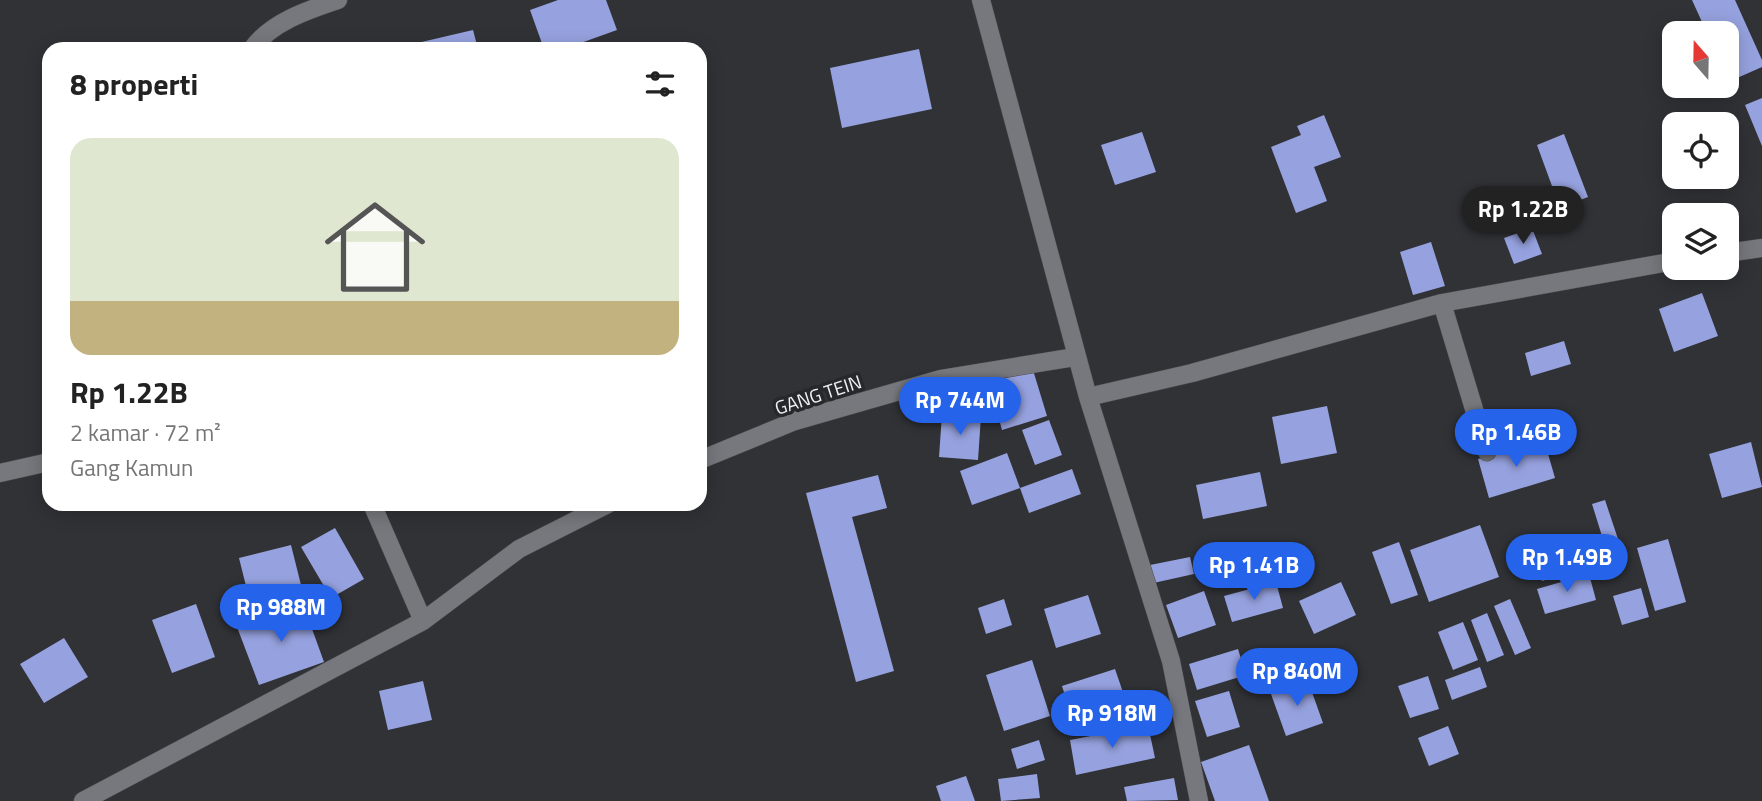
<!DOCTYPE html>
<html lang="id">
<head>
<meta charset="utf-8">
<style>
  :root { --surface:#fff; --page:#f2f2f2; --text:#222; --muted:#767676; --accent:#2563eb }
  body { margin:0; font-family:"Titillium Web",sans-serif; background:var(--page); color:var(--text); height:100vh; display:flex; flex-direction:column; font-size:26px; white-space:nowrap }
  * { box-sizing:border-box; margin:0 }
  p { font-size:23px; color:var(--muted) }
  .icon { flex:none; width:38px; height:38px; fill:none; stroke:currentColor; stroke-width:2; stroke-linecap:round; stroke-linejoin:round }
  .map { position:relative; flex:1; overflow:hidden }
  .drawer { position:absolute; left:42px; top:42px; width:665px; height:469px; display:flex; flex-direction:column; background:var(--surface); border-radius:21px; box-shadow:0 4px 18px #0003 }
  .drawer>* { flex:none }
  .needle { width:46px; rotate:340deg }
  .buttons { position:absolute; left:1662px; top:21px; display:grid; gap:14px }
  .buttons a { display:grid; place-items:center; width:77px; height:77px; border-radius:14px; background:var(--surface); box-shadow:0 4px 18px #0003; font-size:35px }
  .price { position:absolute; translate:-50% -60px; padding:0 16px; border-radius:24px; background:var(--accent); color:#fff; font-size:23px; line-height:46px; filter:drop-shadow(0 2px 4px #0008) }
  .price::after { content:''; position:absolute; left:50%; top:42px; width:21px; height:16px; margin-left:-10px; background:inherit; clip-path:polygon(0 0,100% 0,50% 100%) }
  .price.selected { background:#222; color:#fff }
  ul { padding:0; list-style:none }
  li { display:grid; align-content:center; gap:14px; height:371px; padding:0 28px }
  li span { display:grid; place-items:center; height:217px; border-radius:21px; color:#555 }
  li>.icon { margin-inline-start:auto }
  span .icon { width:126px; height:126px; fill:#fffc; stroke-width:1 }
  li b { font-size:30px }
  h2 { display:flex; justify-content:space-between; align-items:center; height:84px; padding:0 28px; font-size:30px }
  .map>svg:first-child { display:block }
  .building { fill:#96a2df }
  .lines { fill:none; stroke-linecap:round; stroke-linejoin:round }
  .street-casing { stroke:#4d4e51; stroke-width:19 }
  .street { stroke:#77787d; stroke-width:18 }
  .labels { text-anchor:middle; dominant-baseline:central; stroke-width:7; stroke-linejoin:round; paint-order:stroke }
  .street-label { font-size:19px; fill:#f1f1f4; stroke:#27282b }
</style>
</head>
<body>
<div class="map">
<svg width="1762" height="801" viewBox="0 0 1762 801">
  <rect width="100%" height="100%" fill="#313236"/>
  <!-- building -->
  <path class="building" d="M 558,0 L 606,0 L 617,30 L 564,49 L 544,49 L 530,10 Z
    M 1692,0 L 1735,0 L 1762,60 L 1762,67 L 1728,82 L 1727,33 L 1707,33 Z
    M 473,30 L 478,49 L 414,49 L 413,44 Z
    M 919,49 L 932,109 L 842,128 L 830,68 Z
    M 1762,98 L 1762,146 L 1745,105 Z
    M 1324,115 L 1341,157 L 1314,167 L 1327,201 L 1296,213 L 1271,147 L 1301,135 L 1297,126 Z
    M 1142,132 L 1156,172 L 1115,185 L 1101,145 Z
    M 1564,134 L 1588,197 L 1560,208 L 1537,145 Z
    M 1532,228 L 1542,254 L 1514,264 L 1504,238 Z
    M 1431,242 L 1445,286 L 1413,295 L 1400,252 Z
    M 1702,293 L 1718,336 L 1674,352 L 1659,309 Z
    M 1564,341 L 1571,364 L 1531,376 L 1525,353 Z
    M 1033,370 L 1047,416 L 1002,430 L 989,383 Z
    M 1327,406 L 1337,453 L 1281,464 L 1272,417 Z
    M 942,414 L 981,416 L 978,460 L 939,457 Z
    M 1049,420 L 1062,455 L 1035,465 L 1022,430 Z
    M 1544,440 L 1555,478 L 1489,498 L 1478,459 Z
    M 1751,442 L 1762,487 L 1722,498 L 1709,454 Z
    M 1007,453 L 1020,488 L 972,505 L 960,471 Z
    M 1072,469 L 1081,494 L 1029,513 L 1020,488 Z
    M 1260,472 L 1267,506 L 1203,519 L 1196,485 Z
    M 878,475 L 887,508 L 852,517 L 894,671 L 856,682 L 806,493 Z
    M 1605,500 L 1621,548 L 1607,552 L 1592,504 Z
    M 1480,525 L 1499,577 L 1429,602 L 1410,550 Z
    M 335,528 L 364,579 L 331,598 L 301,547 Z
    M 1668,539 L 1686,602 L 1655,611 L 1637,548 Z
    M 1399,542 L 1418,595 L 1391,604 L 1372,552 Z
    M 1578,542 L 1586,568 L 1542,581 L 1534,555 Z
    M 291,545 L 303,593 L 251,606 L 239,558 Z
    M 1190,557 L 1194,574 L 1149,584 L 1145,566 Z
    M 1589,574 L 1596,600 L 1545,614 L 1537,589 Z
    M 1276,582 L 1283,608 L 1232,622 L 1224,596 Z
    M 1341,582 L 1356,615 L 1314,634 L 1299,601 Z
    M 1641,588 L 1649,617 L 1622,625 L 1613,596 Z
    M 1204,591 L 1216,625 L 1178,638 L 1166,605 Z
    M 1088,595 L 1101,634 L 1056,648 L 1044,609 Z
    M 1004,599 L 1012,625 L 986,634 L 978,608 Z
    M 1510,599 L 1531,648 L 1515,655 L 1494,606 Z
    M 196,604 L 215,657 L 172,673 L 152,620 Z
    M 303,604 L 324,662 L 259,685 L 237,627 Z
    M 1487,613 L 1504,655 L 1487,662 L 1471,620 Z
    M 1463,622 L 1478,660 L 1453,670 L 1438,632 Z
    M 64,638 L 88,677 L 44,703 L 20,664 Z
    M 1238,649 L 1246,675 L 1197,690 L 1189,664 Z
    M 1032,660 L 1050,716 L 1004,731 L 986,675 Z
    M 1480,667 L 1487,687 L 1452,700 L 1445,680 Z
    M 1115,669 L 1127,704 L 1073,721 L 1062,686 Z
    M 1428,676 L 1439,709 L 1410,718 L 1398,686 Z
    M 423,681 L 432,720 L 388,730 L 379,691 Z
    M 1308,681 L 1323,723 L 1286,736 L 1271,694 Z
    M 1229,691 L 1240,727 L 1207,737 L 1195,701 Z
    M 1148,725 L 1155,758 L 1076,775 L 1070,740 Z
    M 1448,726 L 1459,754 L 1429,766 L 1418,738 Z
    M 1039,740 L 1045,760 L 1017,769 L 1011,749 Z
    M 1249,745 L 1269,801 L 1215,801 L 1201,762 Z
    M 1037,774 L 1040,798 L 1001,801 L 998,779 Z
    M 966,776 L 975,801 L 941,801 L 936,786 Z
    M 1174,778 L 1178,800 L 1127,801 L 1124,787 Z"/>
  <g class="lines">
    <!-- street casing -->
    <g class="street-casing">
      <path id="street" d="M 981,0 L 1088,397 L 1192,373 L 1442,303 L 1675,261
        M 252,49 C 271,22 308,10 338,0
        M 1727,253 L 1762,248
        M 1442,303 L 1487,452
        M 1088,397 L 1171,661 L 1199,801
        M 700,460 L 795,421 L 941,379 L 1075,357
        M 0,473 L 49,462
        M 372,504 L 423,621
        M 83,801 L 423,621 L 519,549 L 608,504"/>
    </g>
    <!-- street -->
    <use href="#street" class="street"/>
  </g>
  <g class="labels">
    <!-- street labels -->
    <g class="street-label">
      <text transform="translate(818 394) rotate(-18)">GANG TEIN</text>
    </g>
  </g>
</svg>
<div class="buttons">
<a><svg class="needle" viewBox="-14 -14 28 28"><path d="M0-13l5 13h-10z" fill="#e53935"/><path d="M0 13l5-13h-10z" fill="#767676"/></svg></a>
<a><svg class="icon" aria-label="locate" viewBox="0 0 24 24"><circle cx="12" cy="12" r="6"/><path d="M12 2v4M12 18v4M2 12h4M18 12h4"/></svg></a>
<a><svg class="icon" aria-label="layers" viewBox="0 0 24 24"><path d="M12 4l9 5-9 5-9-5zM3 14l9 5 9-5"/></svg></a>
</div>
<b class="price selected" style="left:1523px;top:246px">Rp 1.22B</b>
<b class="price" style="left:960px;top:437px">Rp 744M</b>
<b class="price" style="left:1516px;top:469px">Rp 1.46B</b>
<b class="price" style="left:1567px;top:594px">Rp 1.49B</b>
<b class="price" style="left:1254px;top:602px">Rp 1.41B</b>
<b class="price" style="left:281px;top:644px">Rp 988M</b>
<b class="price" style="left:1297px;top:708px">Rp 840M</b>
<b class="price" style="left:1112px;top:750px">Rp 918M</b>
<section class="drawer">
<h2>8 properti<svg class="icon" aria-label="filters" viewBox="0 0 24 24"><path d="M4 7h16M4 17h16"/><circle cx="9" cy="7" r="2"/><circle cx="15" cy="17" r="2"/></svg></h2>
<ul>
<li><span style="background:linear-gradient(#dfe7d0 75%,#c2b280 0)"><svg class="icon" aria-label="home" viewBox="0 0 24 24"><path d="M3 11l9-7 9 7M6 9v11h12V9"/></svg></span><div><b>Rp 1.22B</b><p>2 kamar · 72 m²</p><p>Gang Kamun</p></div></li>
</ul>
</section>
</div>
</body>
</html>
